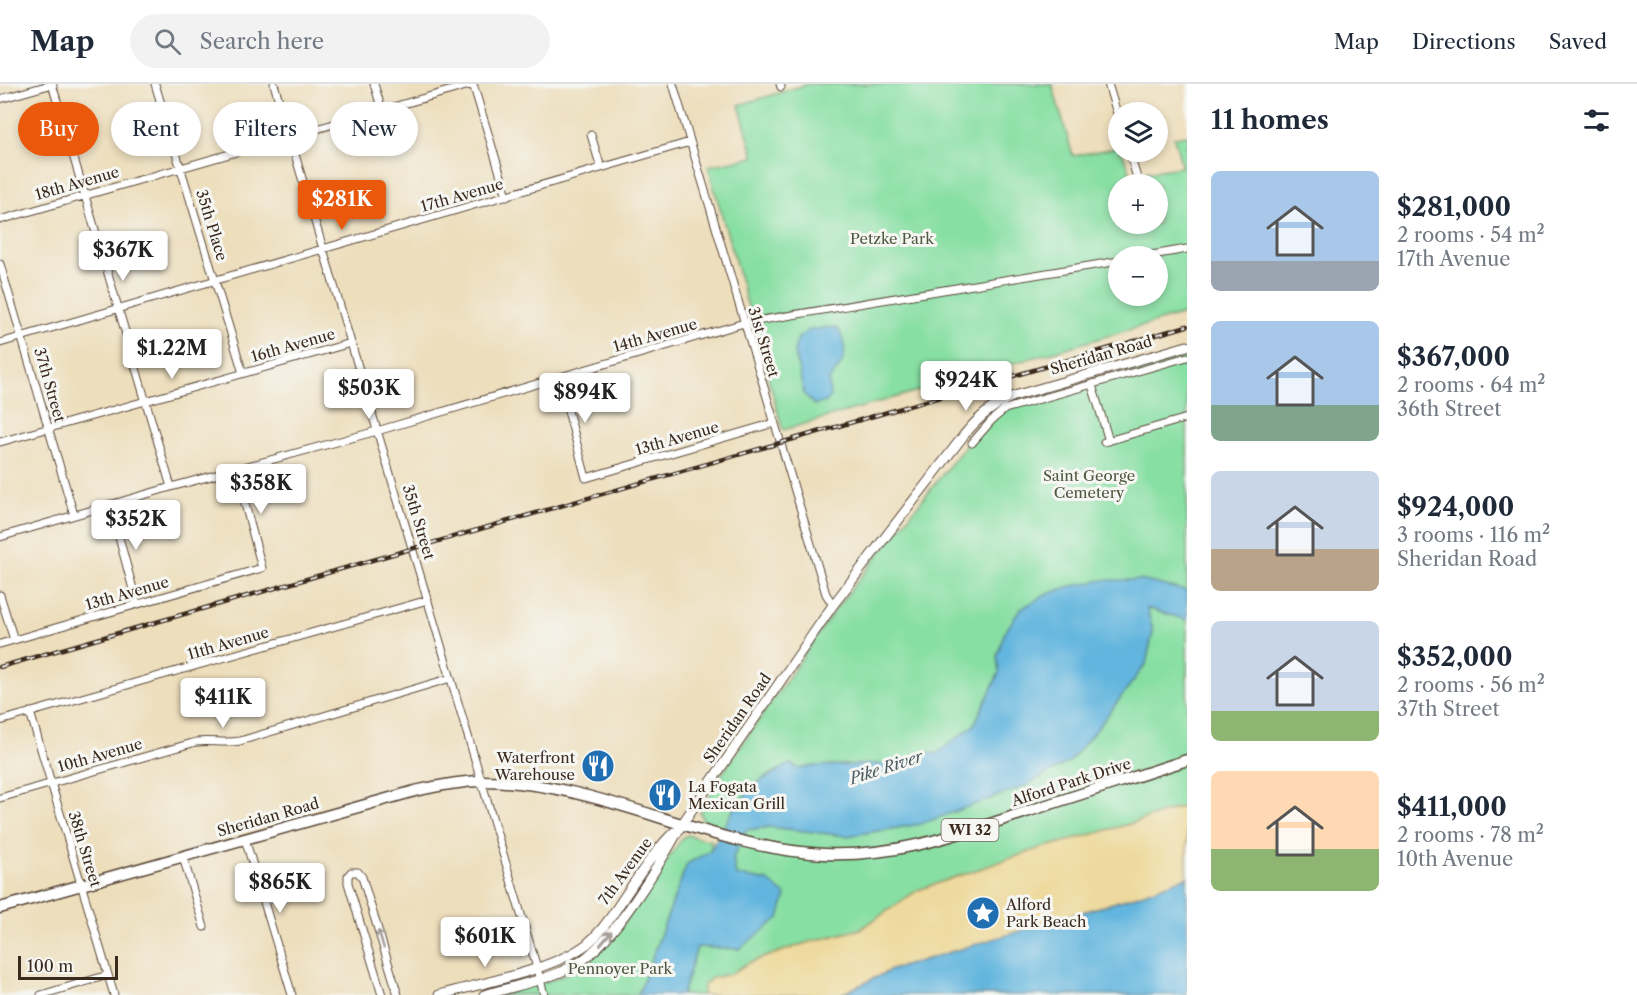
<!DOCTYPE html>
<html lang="en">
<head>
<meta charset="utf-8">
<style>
  :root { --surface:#fff; --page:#f2f2f3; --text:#1f2937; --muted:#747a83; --line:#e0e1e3; --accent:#ea580c }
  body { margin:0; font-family:"Libre Caslon Text",serif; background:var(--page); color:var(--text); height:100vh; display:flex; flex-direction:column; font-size:22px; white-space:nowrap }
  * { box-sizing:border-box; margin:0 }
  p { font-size:20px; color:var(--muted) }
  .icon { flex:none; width:33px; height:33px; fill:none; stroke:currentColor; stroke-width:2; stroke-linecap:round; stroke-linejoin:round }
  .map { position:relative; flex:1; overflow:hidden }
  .details { display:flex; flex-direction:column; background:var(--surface); width:450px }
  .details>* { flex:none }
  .top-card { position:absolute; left:18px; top:18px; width:570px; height:54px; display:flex; gap:12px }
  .tools { position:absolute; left:1108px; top:18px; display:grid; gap:12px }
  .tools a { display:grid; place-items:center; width:60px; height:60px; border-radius:50%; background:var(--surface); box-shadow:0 3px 9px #0003; font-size:30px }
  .scale { position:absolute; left:18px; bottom:15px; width:100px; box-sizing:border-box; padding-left:6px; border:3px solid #3b2a1e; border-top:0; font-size:16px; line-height:21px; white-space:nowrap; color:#3b2a1e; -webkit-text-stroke:4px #f6f6f2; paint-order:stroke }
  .price { position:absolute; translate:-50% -51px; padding:0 14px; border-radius:6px; background:#fff; color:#222; font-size:20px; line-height:39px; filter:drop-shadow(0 2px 3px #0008) }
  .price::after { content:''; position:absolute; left:50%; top:36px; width:18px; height:14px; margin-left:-9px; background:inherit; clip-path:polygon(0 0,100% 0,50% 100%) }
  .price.selected { background:var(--accent); color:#fff }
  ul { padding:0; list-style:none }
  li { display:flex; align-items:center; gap:18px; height:150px; padding:0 24px }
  li span { display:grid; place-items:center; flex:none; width:168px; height:120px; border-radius:9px; color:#555 }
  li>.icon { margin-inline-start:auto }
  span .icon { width:72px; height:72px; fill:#fffc; stroke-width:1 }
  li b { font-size:26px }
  h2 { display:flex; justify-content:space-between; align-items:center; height:72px; padding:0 24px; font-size:26px }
  .tag { padding:0 21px; border-radius:27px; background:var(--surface); box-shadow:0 3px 9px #0003; font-size:21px; line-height:54px }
  .tag.selected { background:var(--accent); color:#fff }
  header { display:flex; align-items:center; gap:36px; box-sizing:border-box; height:84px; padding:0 30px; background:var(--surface); border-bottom:2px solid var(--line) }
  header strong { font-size:28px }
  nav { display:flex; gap:33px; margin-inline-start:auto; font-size:21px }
  .search { width:420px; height:54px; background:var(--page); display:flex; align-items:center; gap:15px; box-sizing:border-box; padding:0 21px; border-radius:33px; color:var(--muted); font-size:22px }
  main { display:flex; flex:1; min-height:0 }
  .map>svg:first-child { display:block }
  .green { fill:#87dfa3; stroke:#618460; stroke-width:1.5; fill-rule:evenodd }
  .sand { fill:#eeda9e; stroke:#94825e; stroke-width:1.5 }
  .water { fill:#62b5de; stroke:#4e707e; stroke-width:1.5 }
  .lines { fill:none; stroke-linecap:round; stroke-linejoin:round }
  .minor-casing { stroke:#564536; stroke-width:9 }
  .tertiary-casing { stroke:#564536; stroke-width:11 }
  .primary-casing { stroke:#564536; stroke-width:13 }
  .minor { stroke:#fff; stroke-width:7 }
  .tertiary { stroke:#fff; stroke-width:9 }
  .primary { stroke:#fff; stroke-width:10 }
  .rail-casing { stroke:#3b2a1e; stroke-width:4.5 }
  .rail { stroke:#f6f6f2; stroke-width:2; stroke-dasharray:7; stroke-linecap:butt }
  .oneway { stroke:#a79f9a }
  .labels { text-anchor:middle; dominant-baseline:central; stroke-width:6; stroke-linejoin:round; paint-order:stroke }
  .shield { fill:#f6f6f2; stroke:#73675e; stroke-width:1.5 }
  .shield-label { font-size:14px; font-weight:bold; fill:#3b2a1e }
  .street-label { font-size:15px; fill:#3b2a1e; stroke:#f6f6f2 }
  .park-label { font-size:15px; fill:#4e573f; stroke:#f6f6f2 }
  .poi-label { font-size:15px; fill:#3b2a1e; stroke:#f6f6f2; text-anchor:start }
  .water-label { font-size:16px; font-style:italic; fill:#495b61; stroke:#f6f6f2 }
</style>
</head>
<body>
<header>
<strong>Map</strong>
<div class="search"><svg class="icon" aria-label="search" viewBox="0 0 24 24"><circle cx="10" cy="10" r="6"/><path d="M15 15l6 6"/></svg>Search here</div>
<nav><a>Map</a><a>Directions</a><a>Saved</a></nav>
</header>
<main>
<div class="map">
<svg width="1187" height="911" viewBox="0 0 1187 911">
  <rect width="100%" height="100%" fill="#f6f6f2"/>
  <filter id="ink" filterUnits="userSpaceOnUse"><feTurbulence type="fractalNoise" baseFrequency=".0167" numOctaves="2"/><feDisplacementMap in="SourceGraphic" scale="12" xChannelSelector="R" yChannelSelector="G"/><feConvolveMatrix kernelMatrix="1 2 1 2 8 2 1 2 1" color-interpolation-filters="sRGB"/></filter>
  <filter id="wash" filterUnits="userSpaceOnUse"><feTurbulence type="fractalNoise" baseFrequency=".008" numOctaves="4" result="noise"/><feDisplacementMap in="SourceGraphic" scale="24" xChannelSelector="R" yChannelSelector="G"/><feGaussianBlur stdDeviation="1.35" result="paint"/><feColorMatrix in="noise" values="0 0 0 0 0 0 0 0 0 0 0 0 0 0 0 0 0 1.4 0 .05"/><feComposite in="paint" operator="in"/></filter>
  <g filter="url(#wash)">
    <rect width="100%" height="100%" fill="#eddebc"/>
    <!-- green -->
    <path class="green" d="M 808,0 L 1052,0 L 1073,72 L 1119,63 L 1119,68 L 1122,68 L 1134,98 L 1132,100 L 1119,100 L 1119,140 L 1158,140 L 1158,100 C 1152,100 1144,96 1142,90 L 1147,88 L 1182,83 L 1174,53 L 1187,51 L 1187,229 L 783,346 L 708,82 L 754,73 L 739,21 ZM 1119,172 L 1158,172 L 1158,212 L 1119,212 Z
      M 1187,269 L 1187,507 L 1140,496 L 997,572 L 999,589 L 974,641 L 936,670 L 928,668 L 907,677 L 884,680 L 812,682 L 800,685 L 790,680 L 763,694 L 734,725 L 724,743 L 703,737 L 700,728 L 719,694 L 837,523 L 993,327 Z
      M 1147,524 L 1187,536 L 1187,721 L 1133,739 L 1035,766 L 918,806 L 861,845 L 806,859 L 748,879 L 731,890 L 712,894 L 704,901 L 702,911 L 682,911 L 697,863 L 739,865 L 768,797 L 736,791 L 733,774 L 746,746 L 770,743 L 847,752 L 921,740 L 1100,641 L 1146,580 L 1153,547 Z
      M 687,751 L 712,757 L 710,767 L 687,780 L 638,911 L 498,911 L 557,894 L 588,878 L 615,851 L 683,753 Z"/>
    <!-- sand -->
    <path class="sand" d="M 1187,721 L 1187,793 L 1136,812 L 891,886 L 840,911 L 702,911 L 704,901 L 712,894 L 731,890 L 748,879 L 806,859 L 861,845 L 918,806 L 1035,766 L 1133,739 Z"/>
    <!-- water -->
    <path class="water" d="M 830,243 L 839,245 C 848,272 847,274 829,296 L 830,313 L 826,318 L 814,321 L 804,310 L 794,267 L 798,254 L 809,246 Z
      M 1103,496 L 1140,496 L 1187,507 L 1187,536 L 1147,524 L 1153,547 L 1146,580 L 1100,641 L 1069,678 L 1025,702 L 921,740 L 847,752 L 770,743 L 746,746 L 733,774 L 736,791 L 768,797 L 786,811 L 779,834 L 739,865 L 697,863 L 682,911 L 638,911 L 687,780 L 710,767 L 734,725 L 755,700 L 790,680 L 800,685 L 812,682 L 884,680 L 907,677 L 928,668 L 936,670 L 974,641 L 999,589 L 997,572 L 1004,550 L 1020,525 L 1043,512 L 1067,503 Z
      M 1187,793 L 1187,911 L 840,911 L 891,886 L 1136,812 Z"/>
  </g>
  <g filter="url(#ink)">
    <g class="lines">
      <!-- minor casing -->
      <g class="minor-casing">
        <path id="minor" d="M 52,0 L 171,403
          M 155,0 L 243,289
          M 274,0 L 537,884 L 544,911
          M 374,0 L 382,26
          M 473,0 L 507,112
          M 673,0 L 826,510 L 833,521
          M 780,0 L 781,3
          M 1108,0 L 1119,36
          M 0,15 L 53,0
          M 591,51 L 601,84
          M 1129,68 L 1139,100
          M 0,136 L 473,0
          M 1146,172 L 1187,165
          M 0,180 L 74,431
          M 0,259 L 690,58
          M 559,293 L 586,394 L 774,339
          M 1092,301 L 1109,357
          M 0,358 L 351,259
          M 1104,358 L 1187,334
          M 972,359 L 992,336 L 1005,325 L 1187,273
          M 110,420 L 137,520
          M 0,453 L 171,403 L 377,347 L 744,239 L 1119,177
          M 0,511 L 14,556
          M 0,560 L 262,484 L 236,386
          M 30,628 L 114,911
          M 0,637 L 428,516
          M 0,714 L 196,658 C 211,656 225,660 240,657 L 451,594
          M 245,755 L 292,911
          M 183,773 L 204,843
          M 41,911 L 108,891
          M 382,911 L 348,799 L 348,792 L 351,788 L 358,788 L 362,793 L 398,911"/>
      </g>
      <!-- tertiary casing -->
      <g class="tertiary-casing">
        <path id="tertiary" d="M 439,911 C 482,899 553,886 587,860 C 599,850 610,835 619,821 C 636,796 652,770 674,748
          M 484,911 C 514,902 548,896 575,881 C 612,861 661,778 682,740 L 833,521 L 964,351 C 978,334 993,320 1014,312 L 1187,262"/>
      </g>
      <!-- primary casing -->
      <g class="primary-casing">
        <path id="primary" d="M 0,824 L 415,707 C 437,702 460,697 482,697 C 601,697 706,764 824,770 C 896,773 956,751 1023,729 C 1077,711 1132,694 1187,676"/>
      </g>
      <!-- minor -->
      <use href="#minor" class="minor"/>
      <!-- tertiary -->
      <use href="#tertiary" class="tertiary"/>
      <!-- primary -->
      <use href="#primary" class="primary"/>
      <!-- rail casing -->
      <g class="rail-casing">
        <path id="rail" d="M 0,583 L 1187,242"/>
      </g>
      <!-- rail -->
      <use href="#rail" class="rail"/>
    </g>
    <!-- one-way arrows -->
    <defs><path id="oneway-shaft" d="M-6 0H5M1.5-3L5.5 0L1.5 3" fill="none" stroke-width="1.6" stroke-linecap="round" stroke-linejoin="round" transform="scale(1.5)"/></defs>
    <g class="oneway">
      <use href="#oneway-shaft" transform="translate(606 854) rotate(-50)"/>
      <use href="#oneway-shaft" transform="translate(381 855) rotate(-107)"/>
    </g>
  </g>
  <!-- icons -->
  <defs>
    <g id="restaurant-disc" transform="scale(1.725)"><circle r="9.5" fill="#1f6fb2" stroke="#f6f6f2"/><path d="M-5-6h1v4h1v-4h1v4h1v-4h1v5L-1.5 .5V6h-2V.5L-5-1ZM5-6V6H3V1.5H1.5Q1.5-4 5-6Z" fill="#fff"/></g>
    <g id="sight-disc" transform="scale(1.725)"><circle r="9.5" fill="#1f6fb2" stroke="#f6f6f2"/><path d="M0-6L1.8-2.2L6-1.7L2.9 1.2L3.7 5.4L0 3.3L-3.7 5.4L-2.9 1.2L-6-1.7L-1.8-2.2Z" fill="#fff"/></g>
  </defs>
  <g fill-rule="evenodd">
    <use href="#restaurant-disc" x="598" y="682"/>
    <use href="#restaurant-disc" x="665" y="711"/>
    <use href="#sight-disc" x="983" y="829"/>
  </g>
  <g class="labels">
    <!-- shield labels -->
    <rect class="shield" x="941.5" y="735" width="57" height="22" rx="4.5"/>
    <g class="shield-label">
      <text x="970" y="746">WI 32</text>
    </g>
    <!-- street labels -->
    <g class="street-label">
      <text transform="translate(77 99) rotate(-16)">18th Avenue</text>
      <text transform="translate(462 111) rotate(-16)">17th Avenue</text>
      <text transform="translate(212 141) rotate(73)">35th Place</text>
      <text transform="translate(655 251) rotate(-16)">14th Avenue</text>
      <text transform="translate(764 258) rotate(73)">31st Street</text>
      <text transform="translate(293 261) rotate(-16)">16th Avenue</text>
      <text transform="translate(1101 271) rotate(-16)">Sheridan Road</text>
      <text transform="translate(50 301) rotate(74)">37th Street</text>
      <text transform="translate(677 354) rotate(-16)">13th Avenue</text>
      <text transform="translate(419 438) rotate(73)">35th Street</text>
      <text transform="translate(127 509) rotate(-16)">13th Avenue</text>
      <text transform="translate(228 559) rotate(-16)">11th Avenue</text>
      <text transform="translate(737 634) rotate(-55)">Sheridan Road</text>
      <text transform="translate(100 671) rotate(-16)">10th Avenue</text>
      <text transform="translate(1071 698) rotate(-18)">Alford Park Drive</text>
      <text transform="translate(268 733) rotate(-16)">Sheridan Road</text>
      <text transform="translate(85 765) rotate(73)">38th Street</text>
      <text transform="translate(625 787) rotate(-54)">7th Avenue</text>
    </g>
    <!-- park labels -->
    <g class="park-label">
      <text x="892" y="154">Petzke Park</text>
      <text x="1089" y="391">Saint George<tspan x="1089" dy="17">Cemetery</tspan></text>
      <text x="620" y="884">Pennoyer Park</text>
    </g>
    <!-- poi labels -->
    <g class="poi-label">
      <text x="575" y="673" text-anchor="end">Waterfront<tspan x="575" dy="17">Warehouse</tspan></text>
      <text x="688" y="702">La Fogata<tspan x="688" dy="17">Mexican Grill</tspan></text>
      <text x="1006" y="820">Alford<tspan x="1006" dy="17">Park Beach</tspan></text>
    </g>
    <!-- water labels -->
    <g class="water-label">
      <text transform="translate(886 683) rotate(-18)">Pike River</text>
    </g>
  </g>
</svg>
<div class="tools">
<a><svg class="icon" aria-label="layers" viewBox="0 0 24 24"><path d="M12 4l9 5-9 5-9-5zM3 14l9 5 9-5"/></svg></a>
<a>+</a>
<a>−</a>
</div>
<div class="scale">100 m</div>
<b class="price selected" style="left:342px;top:147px">$281K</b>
<b class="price" style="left:123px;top:198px">$367K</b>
<b class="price" style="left:172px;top:296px">$1.22M</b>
<b class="price" style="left:966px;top:328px">$924K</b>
<b class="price" style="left:369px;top:336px">$503K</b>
<b class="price" style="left:585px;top:340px">$894K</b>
<b class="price" style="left:261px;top:431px">$358K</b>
<b class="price" style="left:136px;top:467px">$352K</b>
<b class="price" style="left:223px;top:645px">$411K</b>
<b class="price" style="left:280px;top:830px">$865K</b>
<b class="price" style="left:485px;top:884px">$601K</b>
<div class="top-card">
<a class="tag selected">Buy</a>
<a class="tag">Rent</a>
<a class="tag">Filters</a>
<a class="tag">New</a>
</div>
</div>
<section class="details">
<h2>11 homes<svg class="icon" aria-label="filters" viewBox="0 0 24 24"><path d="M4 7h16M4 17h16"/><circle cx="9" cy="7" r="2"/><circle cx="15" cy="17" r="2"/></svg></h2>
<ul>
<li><span style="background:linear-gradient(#a9c7e8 75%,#9aa5b1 0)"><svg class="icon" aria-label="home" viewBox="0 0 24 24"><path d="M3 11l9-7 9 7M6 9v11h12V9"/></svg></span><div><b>$281,000</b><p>2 rooms · 54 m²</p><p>17th Avenue</p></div></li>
<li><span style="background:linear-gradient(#a9c7e8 70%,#7fa58c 0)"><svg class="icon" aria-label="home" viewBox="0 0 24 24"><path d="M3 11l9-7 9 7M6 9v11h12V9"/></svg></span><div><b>$367,000</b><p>2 rooms · 64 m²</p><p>36th Street</p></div></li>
<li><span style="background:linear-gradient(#c9d6e8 65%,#b9a48a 0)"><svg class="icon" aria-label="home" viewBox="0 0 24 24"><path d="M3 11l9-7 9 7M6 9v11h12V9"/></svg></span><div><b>$924,000</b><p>3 rooms · 116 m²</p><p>Sheridan Road</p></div></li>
<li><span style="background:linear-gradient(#c9d6e8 75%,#8fb573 0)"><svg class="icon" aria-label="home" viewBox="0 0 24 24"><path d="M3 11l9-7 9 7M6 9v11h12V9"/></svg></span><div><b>$352,000</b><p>2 rooms · 56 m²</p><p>37th Street</p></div></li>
<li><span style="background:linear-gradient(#ffd9b3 65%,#8fb573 0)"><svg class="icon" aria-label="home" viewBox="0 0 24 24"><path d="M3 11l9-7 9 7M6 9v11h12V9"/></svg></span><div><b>$411,000</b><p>2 rooms · 78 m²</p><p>10th Avenue</p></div></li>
</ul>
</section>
</main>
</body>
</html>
